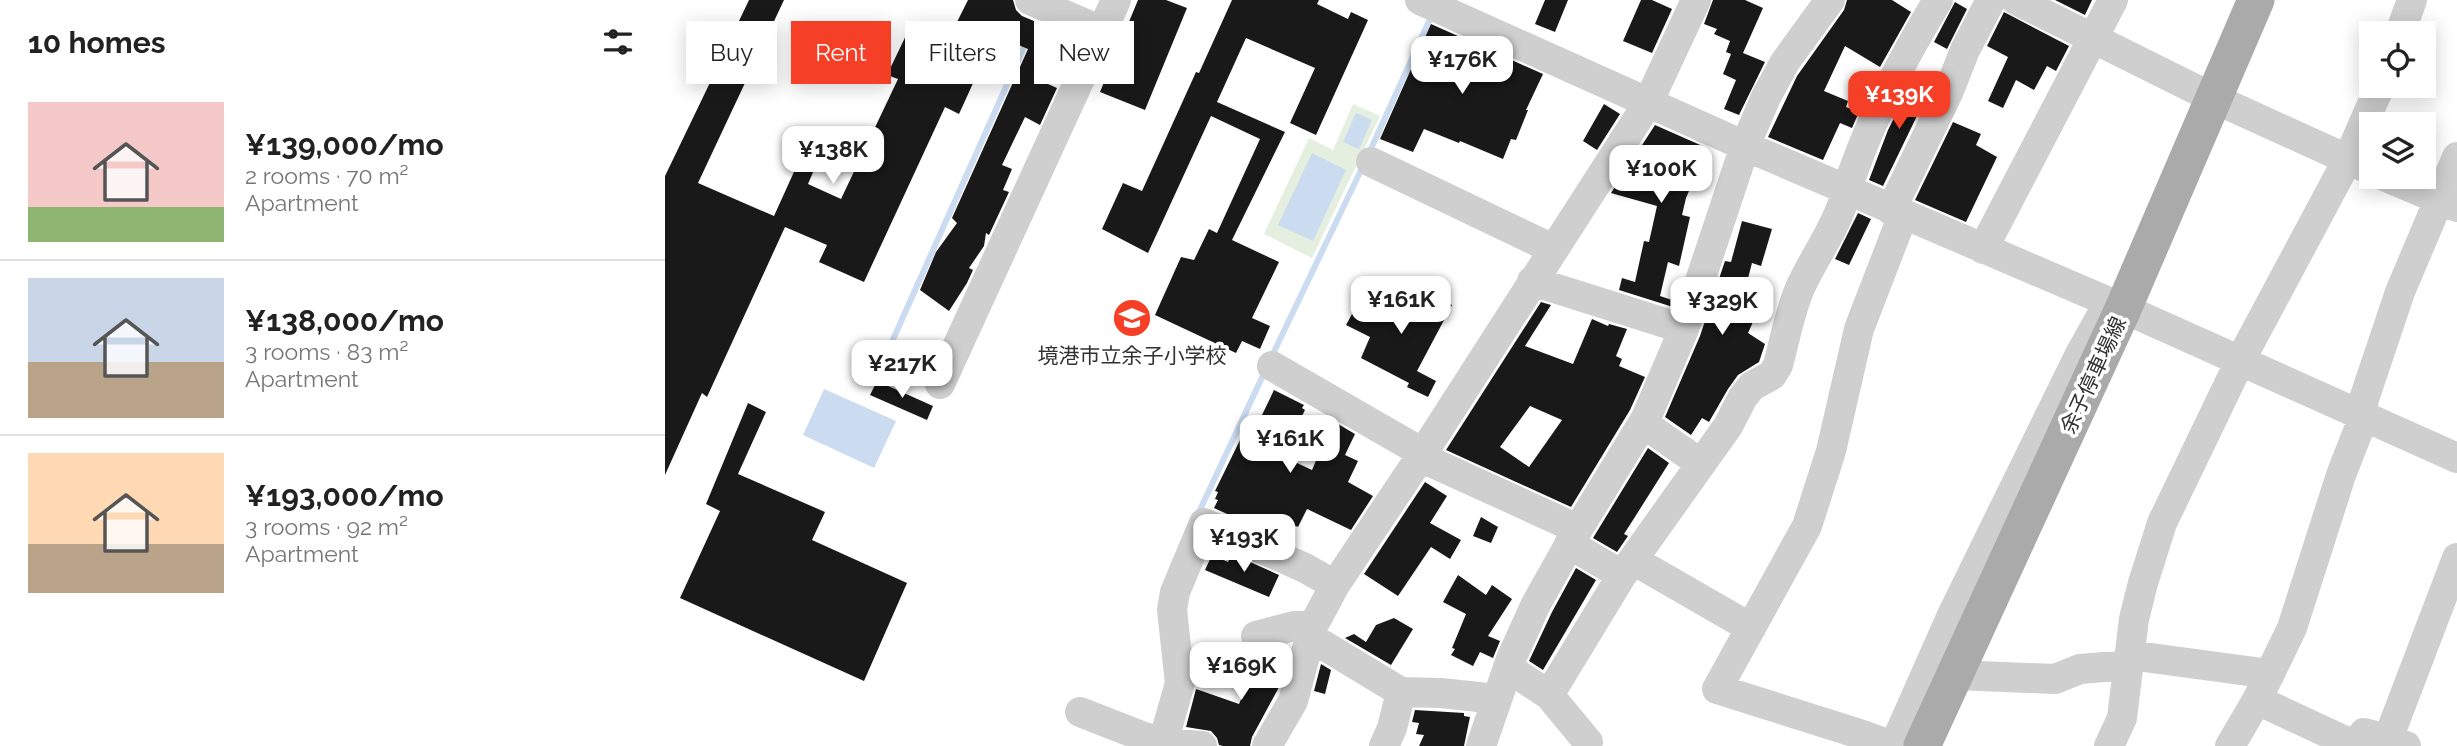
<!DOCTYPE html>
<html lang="en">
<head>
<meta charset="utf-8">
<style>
  :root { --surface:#fff; --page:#f2f2f2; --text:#222; --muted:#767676; --line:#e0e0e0; --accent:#f53f27 }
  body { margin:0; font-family:Raleway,"Noto Sans JP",sans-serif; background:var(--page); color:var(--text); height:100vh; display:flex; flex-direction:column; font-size:26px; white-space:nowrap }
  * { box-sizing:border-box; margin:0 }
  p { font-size:23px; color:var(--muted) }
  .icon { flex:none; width:38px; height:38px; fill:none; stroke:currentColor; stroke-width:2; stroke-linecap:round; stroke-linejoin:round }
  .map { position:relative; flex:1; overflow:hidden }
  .side { display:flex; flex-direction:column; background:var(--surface); width:665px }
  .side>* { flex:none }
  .guide { position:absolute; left:21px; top:21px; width:665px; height:63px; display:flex; gap:14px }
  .buttons { position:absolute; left:1694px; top:21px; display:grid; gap:14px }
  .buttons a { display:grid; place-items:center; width:77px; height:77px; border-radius:0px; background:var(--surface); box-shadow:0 4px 18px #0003; font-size:35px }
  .price { position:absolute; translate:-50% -60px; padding:0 16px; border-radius:14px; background:#fff; color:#222; font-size:23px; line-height:46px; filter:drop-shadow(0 2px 4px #0008) }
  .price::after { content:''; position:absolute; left:50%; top:42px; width:21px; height:16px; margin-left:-10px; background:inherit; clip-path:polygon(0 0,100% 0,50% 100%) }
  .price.active { background:var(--accent); color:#fff }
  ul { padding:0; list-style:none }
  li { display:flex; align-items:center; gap:21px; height:175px; padding:0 28px }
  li+li { border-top:2px solid var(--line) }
  li span { display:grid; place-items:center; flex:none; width:196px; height:140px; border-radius:0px; color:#555 }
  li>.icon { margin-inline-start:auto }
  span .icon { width:84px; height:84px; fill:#fffc; stroke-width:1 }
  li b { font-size:30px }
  h2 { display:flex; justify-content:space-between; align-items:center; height:84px; padding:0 28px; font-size:30px }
  .pill { padding:0 24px; border-radius:0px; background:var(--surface); box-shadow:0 4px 18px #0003; font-size:24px; line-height:63px }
  .pill.active { background:var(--accent); color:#fff }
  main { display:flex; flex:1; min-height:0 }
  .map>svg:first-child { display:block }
  .green { fill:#e5efdf }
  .water { fill:#cbdbf0 }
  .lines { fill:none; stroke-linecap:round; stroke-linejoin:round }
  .stream { stroke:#cbdbf0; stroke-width:6 }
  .building { fill:#191919; fill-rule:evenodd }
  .minor { stroke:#cfcfcf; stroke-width:30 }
  .major { stroke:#aaa; stroke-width:37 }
  .labels { text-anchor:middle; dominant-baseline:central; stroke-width:7; stroke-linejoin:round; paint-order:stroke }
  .poi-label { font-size:21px; fill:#323232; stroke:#fff }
  .street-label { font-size:21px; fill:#323232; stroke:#fff }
</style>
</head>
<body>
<main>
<section class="side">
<h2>10 homes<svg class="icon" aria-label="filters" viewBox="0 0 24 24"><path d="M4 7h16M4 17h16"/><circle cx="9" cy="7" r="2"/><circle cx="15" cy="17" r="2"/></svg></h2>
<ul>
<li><span style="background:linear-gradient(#f6c9c9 75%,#8fb573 0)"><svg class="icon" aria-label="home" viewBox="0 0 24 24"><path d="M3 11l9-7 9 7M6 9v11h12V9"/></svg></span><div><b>¥139,000/mo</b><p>2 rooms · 70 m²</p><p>Apartment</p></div></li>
<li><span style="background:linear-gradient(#c9d6e8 60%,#b9a48a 0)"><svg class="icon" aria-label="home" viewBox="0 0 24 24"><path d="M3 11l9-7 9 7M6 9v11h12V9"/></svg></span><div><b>¥138,000/mo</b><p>3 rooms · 83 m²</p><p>Apartment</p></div></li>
<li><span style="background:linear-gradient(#ffd9b3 65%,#b9a48a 0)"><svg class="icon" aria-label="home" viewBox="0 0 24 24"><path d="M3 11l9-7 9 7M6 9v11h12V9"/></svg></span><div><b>¥193,000/mo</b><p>3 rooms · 92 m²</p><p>Apartment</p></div></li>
</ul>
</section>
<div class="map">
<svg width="1792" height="746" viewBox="0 0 1792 746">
  <rect width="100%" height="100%" fill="#fff"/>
  <!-- green -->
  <path class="green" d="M 688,104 L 715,116 L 647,258 L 599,234 L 644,138 L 668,150 Z"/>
  <!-- water -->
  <path class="water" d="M 691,113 L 707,120 L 694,149 L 678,142 Z
    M 647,153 L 681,170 L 648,241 L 613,225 Z
    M 159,389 L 231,421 L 209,468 L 138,435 Z"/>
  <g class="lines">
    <!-- stream -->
    <path class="stream" d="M 704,153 L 765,19
      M 606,358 L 698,166
      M 213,373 L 362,40
      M 534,512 L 600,371"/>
  </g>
  <!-- building -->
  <path class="building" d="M 84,0 L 119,0 L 33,183 L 109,216 L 133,163 L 149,170 L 143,184 L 176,199 L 233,79 L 222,75 L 247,23 L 283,40 L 303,0 L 348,0 L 351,10 L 357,16 L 414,40 L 413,42 L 404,39 L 383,84 L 392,88 L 375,125 L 360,117 L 337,165 L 347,169 L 338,190 L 344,192 L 324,235 L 321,233 L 319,246 L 304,268 L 308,270 L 302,283 L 284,311 L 255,290 L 271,252 L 292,223 L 287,218 L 363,49 L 330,35 L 294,114 L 280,107 L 199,282 L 154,262 L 162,245 L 120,227 L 42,397 L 37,393 L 0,475 L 0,176 L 53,66 L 35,57 L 45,37 L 62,46 Z
    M 473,0 L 501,0 L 522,8 L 480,110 L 435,92 Z
    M 567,0 L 654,0 L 652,4 L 683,19 L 686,12 L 703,20 L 651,135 L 625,123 L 650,68 L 581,38 L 552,102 L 620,132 L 567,240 L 614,262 L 587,318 L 605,326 L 595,349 L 577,341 L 571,353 L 490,315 L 516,257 L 529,260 L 544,229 L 552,233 L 595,139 L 546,116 L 483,253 L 437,229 L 458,183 L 477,191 L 531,72 L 534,73 Z
    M 880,0 L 903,0 L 890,32 L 870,24 Z
    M 976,0 L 987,0 L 1007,9 L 987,53 L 958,41 Z
    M 1048,0 L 1080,0 L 1098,8 L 1078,53 L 1100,62 L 1074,115 L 1059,109 L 1071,80 L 1058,74 L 1066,54 L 1061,52 L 1065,41 L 1049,34 L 1052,29 L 1039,24 Z
    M 1182,0 L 1227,0 L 1246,12 L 1215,67 L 1180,46 L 1159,91 L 1183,101 L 1181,107 L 1194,112 L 1187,128 L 1175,123 L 1158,160 L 1103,137 L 1132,76 L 1179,10 Z
    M 1390,0 L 1427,0 L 1420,15 Z
    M 1290,2 L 1302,9 L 1282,49 L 1269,42 Z
    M 1339,12 L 1404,46 L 1391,71 L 1382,66 L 1369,90 L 1351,80 L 1338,108 L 1323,101 L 1343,57 L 1322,46 Z
    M 766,24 L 878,74 L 861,110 L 863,110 L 851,140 L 846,139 L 838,159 L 795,141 L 794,143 L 759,129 L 748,152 L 715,139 Z
    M 1249,79 L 1266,87 L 1218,186 L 1204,180 L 1223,130 Z
    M 939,104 L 955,114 L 932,150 L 918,141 Z
    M 1288,122 L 1316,134 L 1311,145 L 1332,157 L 1301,222 L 1250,200 Z
    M 990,125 L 1042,148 L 1021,198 L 1017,215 L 1025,217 L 1014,266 L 1003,262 L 995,296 L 1010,301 L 1008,307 L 954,290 L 957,278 L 970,282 L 979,241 L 984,242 L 992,206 L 946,193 Z
    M 1193,213 L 1206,219 L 1184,265 L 1170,259 Z
    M 1077,221 L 1107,229 L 1096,266 L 1087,263 L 1076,305 L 1092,313 L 1083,333 L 1100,344 L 1094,362 L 1073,375 L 1063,389 L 1044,422 L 1037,418 L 1026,435 L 1000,417 L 1035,336 L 1060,261 L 1066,262 Z
    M 750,289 L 767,298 L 769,294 L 787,305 L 752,371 L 771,381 L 763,397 L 742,387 L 744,383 L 696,358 L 705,337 L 681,325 L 698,294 L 737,315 Z
    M 876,302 L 886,305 L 860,346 L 908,364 L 927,319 L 943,326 L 944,324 L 962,329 L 951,356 L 957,359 L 954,366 L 980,377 L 965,410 L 906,507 L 781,450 ZM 865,406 L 897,420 L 864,467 L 835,447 Z
    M 212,381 L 268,406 L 262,420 L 205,395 Z
    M 609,390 L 639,405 L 637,408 L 640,410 L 617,456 L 647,470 L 668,421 L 690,434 L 680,455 L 693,461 L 683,482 L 708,496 L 686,530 L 642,509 L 633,527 L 617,520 L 610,536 L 549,508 L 553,500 L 550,499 L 553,492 L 550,491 L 576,438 L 584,442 Z
    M 83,403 L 101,412 L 73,474 L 160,512 L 147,540 L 242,583 L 199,681 L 15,598 L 55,511 L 41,504 Z
    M 983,448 L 1004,463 L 968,520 L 959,534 L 963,536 L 952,552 L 928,538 Z
    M 760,482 L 782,496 L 765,523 L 796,540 L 785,559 L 766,547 L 733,596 L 699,574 Z
    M 816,517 L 833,527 L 826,543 L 808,536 Z
    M 567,554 L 614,575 L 604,597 L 540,570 L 547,555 L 563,562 Z
    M 911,568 L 931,580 L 878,670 L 864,661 L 887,612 Z
    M 793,575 L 821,595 L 827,585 L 847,599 L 823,636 L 835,641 L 828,658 L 815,652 L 808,666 L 786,655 L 790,649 L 787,648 L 801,614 L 778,602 Z
    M 729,618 L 748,629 L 726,665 L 680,638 L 689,634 L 701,642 L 711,625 Z
    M 620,647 L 622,656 L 613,689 L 587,737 L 585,746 L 558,746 L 554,745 L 552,738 L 546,731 L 521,727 L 531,689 L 574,704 L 587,674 L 581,673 L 587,653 Z
    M 656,664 L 666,670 L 660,694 L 649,691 Z
    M 750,710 L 799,713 L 799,716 L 805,717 L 799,746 L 754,746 L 759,735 L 751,734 L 754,723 L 747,722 Z"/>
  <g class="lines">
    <!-- minor -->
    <path class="minor" d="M 365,0 L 437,31 L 451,0
      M 755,0 L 1080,146 L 1444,302 L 1792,458
      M 1351,0 L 1550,99 L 1706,170
      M 1735,33 L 1747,0
      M 706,162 L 888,249
      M 1721,177 L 1792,207
      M 1226,210 L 1283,93 L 1300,50 L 1326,0
      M 1318,249 L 1448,0
      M 867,281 L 1019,329
      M 607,366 L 758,453
      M 275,384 L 437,31
      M 979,424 L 1035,463
      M 755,457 L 913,529
      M 904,544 L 957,575
      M 968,560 L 1086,628
      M 591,636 L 629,626 L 648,626
      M 645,637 L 736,692 L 776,693 L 832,699
      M 1464,655 L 1605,674
      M 843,668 L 884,695 L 923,742
      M 1290,675 L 1390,679 L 1415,669 L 1463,665
      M 884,695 L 957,575 L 1063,426 L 1078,397 L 1087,386 L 1107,375 L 1113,365 C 1120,339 1125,311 1135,288 C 1147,261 1170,229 1178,202 C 1200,129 1234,65 1273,0
      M 415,712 L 479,737 L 500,743 L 537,746
      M 1723,739 L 1699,733 L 1689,745 L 1592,700 L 1627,628 L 1676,475 L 1699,416 L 1698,402 L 1735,292 L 1792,157
      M 497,746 L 515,683 L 507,610 L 510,592 L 539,523 L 640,568 L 670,585
      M 602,746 L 628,701 L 648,626 L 670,585 L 758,453 L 983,103 L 1031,0
      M 719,746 L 727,728 L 736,692
      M 816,746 L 846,659 L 871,604 L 913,529 L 981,418 L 1019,329 L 1080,146 L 1101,97 L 1120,62 L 1165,0
      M 1227,746 L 1198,735 L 1052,689 L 1142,526 L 1166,451 L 1194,329 L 1238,215
      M 1229,746 L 1287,615 L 1414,356 L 1444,302
      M 1444,746 L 1457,718 L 1469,619 L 1478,583 L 1497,523 L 1575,361 L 1683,159 L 1715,86
      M 1565,746 L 1592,700
      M 1741,746 L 1723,739 L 1792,558"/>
    <!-- major -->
    <path class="major" d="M 1257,746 L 1458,309 L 1591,0"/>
  </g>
  <!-- icons -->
  <defs>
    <g id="school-disc" transform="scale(2.0125)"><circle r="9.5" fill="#f53f27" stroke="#fff"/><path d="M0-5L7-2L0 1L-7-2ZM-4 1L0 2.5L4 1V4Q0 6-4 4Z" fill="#fff"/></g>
  </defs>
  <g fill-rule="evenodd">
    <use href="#school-disc" x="467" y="318"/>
  </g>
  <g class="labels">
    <!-- poi labels -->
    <g class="poi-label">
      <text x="467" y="355">境港市立余子小学校</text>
    </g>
    <!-- street labels -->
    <g class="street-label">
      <text transform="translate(1428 375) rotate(-65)">余子停車場線</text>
    </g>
  </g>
</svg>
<div class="buttons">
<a><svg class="icon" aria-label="locate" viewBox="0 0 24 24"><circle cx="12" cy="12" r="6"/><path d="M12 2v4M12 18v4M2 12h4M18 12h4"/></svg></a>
<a><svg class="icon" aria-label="layers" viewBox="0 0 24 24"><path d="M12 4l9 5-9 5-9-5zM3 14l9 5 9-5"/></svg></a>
</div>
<b class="price" style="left:797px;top:96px">¥176K</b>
<b class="price active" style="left:1234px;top:131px">¥139K</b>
<b class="price" style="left:168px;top:186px">¥138K</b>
<b class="price" style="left:996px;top:205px">¥100K</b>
<b class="price" style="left:736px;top:336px">¥161K</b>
<b class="price" style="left:1057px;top:337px">¥329K</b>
<b class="price" style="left:237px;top:400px">¥217K</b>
<b class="price" style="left:625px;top:475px">¥161K</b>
<b class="price" style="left:579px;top:574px">¥193K</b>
<b class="price" style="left:576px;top:702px">¥169K</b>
<div class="guide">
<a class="pill">Buy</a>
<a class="pill active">Rent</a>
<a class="pill">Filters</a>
<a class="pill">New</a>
</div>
</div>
</main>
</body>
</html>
